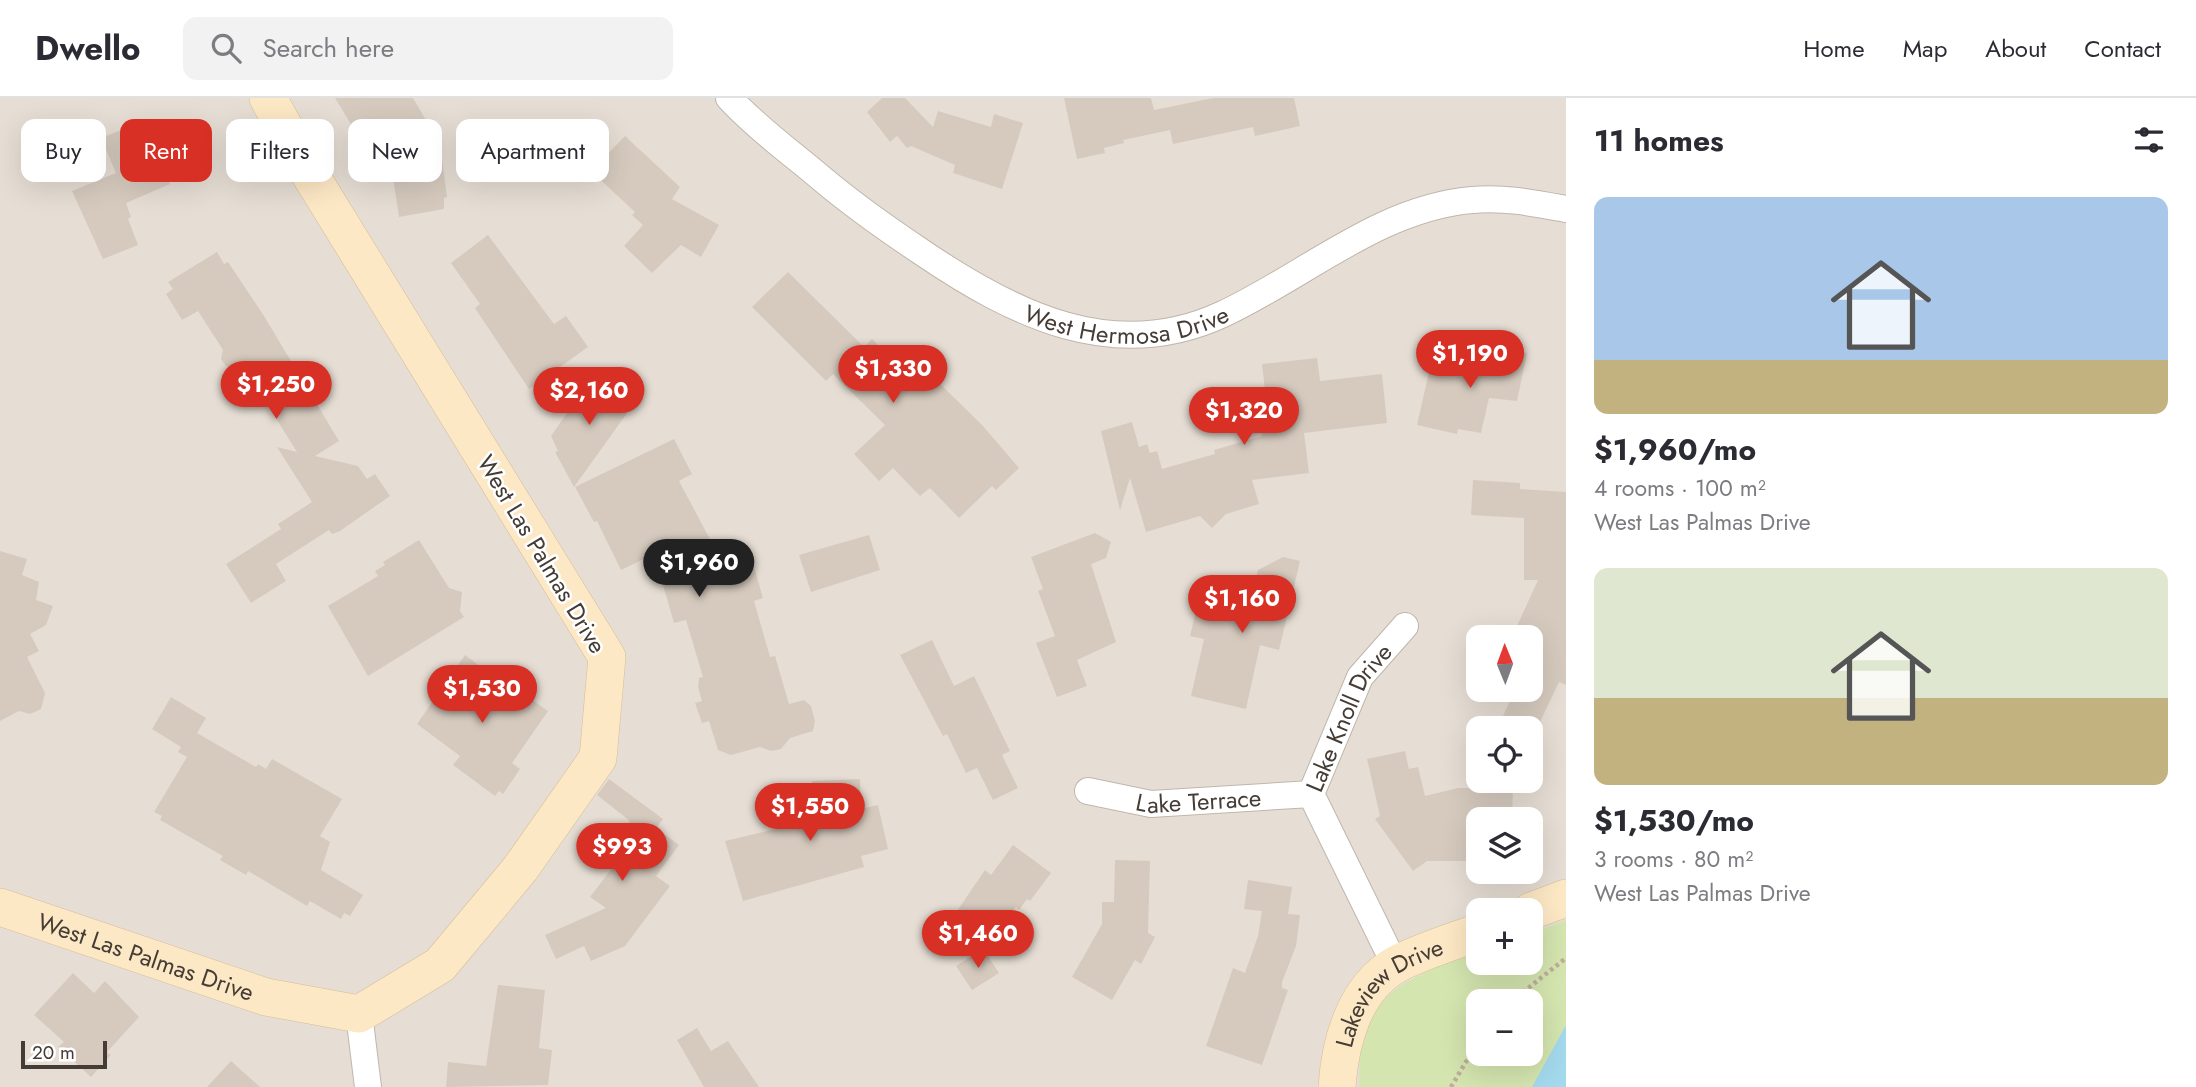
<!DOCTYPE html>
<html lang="en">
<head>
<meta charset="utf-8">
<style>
  :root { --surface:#fff; --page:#f2f2f3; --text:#2b2b33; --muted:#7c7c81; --line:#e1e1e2; --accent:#d93025 }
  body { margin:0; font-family:Jost,sans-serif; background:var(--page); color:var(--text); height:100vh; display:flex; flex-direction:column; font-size:26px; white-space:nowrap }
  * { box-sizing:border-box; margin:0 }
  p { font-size:23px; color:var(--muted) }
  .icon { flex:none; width:38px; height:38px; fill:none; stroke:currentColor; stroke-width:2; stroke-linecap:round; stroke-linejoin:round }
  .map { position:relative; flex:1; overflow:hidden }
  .details { display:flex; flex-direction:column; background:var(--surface); width:630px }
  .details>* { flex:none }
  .hud { position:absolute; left:21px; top:21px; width:665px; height:63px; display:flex; gap:14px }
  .needle { width:46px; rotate:359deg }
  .tools { position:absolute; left:1466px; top:527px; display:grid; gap:14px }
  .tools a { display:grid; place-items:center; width:77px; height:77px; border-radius:14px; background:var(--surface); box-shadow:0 7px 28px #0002; font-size:35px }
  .scale { position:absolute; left:21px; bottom:18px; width:86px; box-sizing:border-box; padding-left:7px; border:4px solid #443c35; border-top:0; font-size:19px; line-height:24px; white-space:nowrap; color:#443c35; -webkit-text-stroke:5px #fff; paint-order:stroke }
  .price { position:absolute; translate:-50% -60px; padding:0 16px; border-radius:24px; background:var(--accent); color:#fff; font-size:23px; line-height:46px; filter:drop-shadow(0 2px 4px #0008) }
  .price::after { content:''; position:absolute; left:50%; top:42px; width:21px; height:16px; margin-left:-10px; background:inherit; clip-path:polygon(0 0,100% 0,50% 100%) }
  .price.on { background:#222; color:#fff }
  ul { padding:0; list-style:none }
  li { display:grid; align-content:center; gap:14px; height:371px; padding:0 28px }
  li span { display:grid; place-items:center; height:217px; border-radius:14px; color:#555 }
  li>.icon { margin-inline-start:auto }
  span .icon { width:126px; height:126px; fill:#fffc; stroke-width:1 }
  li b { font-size:30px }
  h2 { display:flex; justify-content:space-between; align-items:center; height:84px; padding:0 28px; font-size:30px }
  .tag { padding:0 24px; border-radius:14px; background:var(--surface); box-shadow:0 7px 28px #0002; font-size:24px; line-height:63px }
  .tag.on { background:var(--accent); color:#fff }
  header { display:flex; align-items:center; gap:42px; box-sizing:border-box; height:98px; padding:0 35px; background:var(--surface); border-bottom:2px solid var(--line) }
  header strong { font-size:33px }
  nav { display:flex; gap:38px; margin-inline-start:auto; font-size:24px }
  .search { width:490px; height:63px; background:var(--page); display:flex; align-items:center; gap:18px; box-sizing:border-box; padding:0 24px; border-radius:14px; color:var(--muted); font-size:26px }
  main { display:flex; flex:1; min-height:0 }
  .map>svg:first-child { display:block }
  .residential { fill:#e6ded4; fill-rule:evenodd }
  .green { fill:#d4e5af; fill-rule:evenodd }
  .water { fill:#a3d9ed }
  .building { fill:#d6cabe }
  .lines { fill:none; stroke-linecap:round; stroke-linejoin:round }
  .street-casing { stroke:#c0b6ab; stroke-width:28 }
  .secondary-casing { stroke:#d4bc99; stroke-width:38 }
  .path { stroke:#bead9a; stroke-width:4.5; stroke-dasharray:3.5 3.5; stroke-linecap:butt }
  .street { stroke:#fff; stroke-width:26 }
  .secondary { stroke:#fde8c5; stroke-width:37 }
  .labels { text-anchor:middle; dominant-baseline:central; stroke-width:5; stroke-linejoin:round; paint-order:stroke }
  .street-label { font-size:24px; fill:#443c35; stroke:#fff }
</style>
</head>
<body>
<header>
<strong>Dwello</strong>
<div class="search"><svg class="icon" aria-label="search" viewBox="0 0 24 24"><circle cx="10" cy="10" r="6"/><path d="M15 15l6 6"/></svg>Search here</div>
<nav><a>Home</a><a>Map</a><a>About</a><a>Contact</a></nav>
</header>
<main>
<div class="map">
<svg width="1566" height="989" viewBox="0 0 1566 989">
  <rect width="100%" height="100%" fill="#f2ede5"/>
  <!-- residential -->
  <path class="residential" d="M 0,0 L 1566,0 L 1566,822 L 1531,835 L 1531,812 L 1479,812 L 1479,854 L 1414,877 L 1363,936 L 1359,989 L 0,989 ZM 1479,539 L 1531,539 L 1531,592 L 1479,592 ZM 1479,630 L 1531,630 L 1531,682 L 1479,682 ZM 1479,721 L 1531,721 L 1531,774 L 1479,774 Z"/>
  <!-- green -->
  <path class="green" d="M 1566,822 L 1566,989 L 1359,989 C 1360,973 1358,950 1364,935 C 1382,884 1433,870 1479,854 L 1479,864 L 1531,864 L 1531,835 ZM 1479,903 L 1531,903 L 1531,956 L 1479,956 Z"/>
  <!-- water -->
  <path class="water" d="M 1566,927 L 1566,989 L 1532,989 Z"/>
  <!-- building -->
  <path class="building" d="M 335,0 L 413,0 L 440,46 L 447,99 L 444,100 L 444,111 L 399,119 L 391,66 L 374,61 L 357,25 L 352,28 Z
    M 882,0 L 905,0 L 933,29 L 938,13 L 991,29 L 994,16 L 1023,25 L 1002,91 L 953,75 L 955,67 L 911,48 L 907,50 L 897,38 L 890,44 L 867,14 Z
    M 1064,0 L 1151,0 L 1154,12 L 1213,0 L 1294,0 L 1300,28 L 1255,38 L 1253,29 L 1173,46 L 1170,32 L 1123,42 L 1124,45 L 1104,50 L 1105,55 L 1077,61 Z
    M 144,23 L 170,86 L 126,105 L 131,119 L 128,121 L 138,147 L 103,161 L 72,93 L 116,75 L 101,40 Z
    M 625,38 L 680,89 L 672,101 L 719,127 L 701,159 L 681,147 L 652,175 L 624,148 L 643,127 L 632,117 L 635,114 L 591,73 Z
    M 488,137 L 554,226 L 566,218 L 588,249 L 529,291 L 475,210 L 480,206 L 451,165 Z
    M 217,154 L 224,166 L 228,164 L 264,218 L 339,343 L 315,358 L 358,368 L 367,381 L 375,376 L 390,398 L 340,433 L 332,436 L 329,432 L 276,466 L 286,483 L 251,505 L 226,466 L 281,431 L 278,426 L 312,404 L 277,349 L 297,354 L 249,277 L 243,281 L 238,272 L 226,268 L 221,261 L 223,252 L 198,213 L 182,222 L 166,196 L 173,191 L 168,184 Z
    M 788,174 L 864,249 L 872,241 L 920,290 L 932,278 L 982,327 L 1019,370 L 996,392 L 992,388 L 959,420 L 930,390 L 920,398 L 893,370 L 879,383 L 854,356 L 885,327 L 833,276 L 826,283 L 752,209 Z
    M 1487,246 L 1527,255 L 1517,303 L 1489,300 L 1481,335 L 1458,331 L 1457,336 L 1417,327 L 1432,261 L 1481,271 Z
    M 1317,260 L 1320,283 L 1382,276 L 1387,325 L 1304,335 L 1309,375 L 1252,382 L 1259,406 L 1226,416 L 1212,430 L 1200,418 L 1146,434 L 1130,380 L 1120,412 L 1101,333 L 1132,324 L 1139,349 L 1147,346 L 1150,355 L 1157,353 L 1162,371 L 1215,356 L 1214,352 L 1262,338 L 1259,310 L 1267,310 L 1262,266 Z
    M 593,278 L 635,304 L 574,389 L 555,354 L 558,353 L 551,338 Z
    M 674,341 L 692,376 L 679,383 L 729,477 L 754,469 L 763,500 L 754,503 L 770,559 L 775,558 L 789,606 L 804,602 L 811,608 L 815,623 L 813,633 L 790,640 L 781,651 L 771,653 L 760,649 L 731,657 L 718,652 L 709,623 L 702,625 L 695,605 L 702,603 L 698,589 L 699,580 L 703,579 L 686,522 L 674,525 L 654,456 L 621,472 L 597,423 L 594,424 L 575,389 Z
    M 1473,382 L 1520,385 L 1520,391 L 1566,394 L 1566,587 L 1559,584 L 1531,643 L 1531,630 L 1503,618 L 1515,592 L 1531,592 L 1531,539 L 1512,539 L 1538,482 L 1524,482 L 1524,420 L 1471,417 Z
    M 1095,435 L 1111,444 L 1106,460 L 1091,466 L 1116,544 L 1077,562 L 1087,588 L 1057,599 L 1036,545 L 1055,538 L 1038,493 L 1043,491 L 1031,459 Z
    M 869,437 L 880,472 L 811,494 L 799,457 Z
    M 419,442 L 449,490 L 462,494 L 460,513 L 464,519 L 368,578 L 328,508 L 378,478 L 375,473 L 385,467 L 383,464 Z
    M 0,453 L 27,461 L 22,477 L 39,484 L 36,502 L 53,508 L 46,527 L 30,536 L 39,553 L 27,559 L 45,595 L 41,611 L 30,616 L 19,613 L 0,623 Z
    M 1283,459 L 1300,463 L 1279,552 L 1260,547 L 1246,611 L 1191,598 L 1204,541 L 1190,538 L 1199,500 L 1249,510 L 1258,472 Z
    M 932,542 L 954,588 L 974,578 L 1010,653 L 1002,657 L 1018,690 L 993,702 L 977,670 L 966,675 L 947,636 L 943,638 L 900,557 Z
    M 465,557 L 523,600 L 525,597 L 548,613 L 512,665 L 520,671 L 503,696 L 499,693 L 495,698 L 453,667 L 460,658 L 417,626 Z
    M 171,599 L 206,620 L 197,635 L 256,669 L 258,666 L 266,671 L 272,661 L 342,701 L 320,738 L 330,744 L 321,772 L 363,797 L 350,818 L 344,815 L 341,821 L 310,803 L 307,808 L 248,773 L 246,777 L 220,762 L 223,758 L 160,722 L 162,718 L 154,714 L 187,659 L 178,654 L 181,649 L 152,631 Z
    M 1405,653 L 1409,671 L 1418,669 L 1425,698 L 1458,690 L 1513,690 L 1512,721 L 1479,721 L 1479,763 L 1427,763 L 1413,773 L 1375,721 L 1380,718 L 1367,661 Z
    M 609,681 L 663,721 L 656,730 L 679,747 L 656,778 L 670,788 L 625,848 L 591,863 L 584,848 L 556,861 L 545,837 L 606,810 L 590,799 L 625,753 L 614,745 L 630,723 L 597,697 Z
    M 860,681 L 861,711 L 878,707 L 888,751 L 861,758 L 864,769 L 743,803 L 725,743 L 813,722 L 812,683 Z
    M 1013,747 L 1051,775 L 1030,803 L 1027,801 L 1019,812 L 1016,809 L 990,845 L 953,819 L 985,772 L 991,777 Z
    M 1115,762 L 1150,763 L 1148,835 L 1155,839 L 1141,866 L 1135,862 L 1112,902 L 1072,879 L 1102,826 L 1102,804 L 1114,804 Z
    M 1248,782 L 1292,789 L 1288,816 L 1300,817 L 1296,848 L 1282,884 L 1282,890 L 1288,892 L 1262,967 L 1206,948 L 1233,870 L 1245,875 L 1258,838 L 1262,813 L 1244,811 Z
    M 983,851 L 999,875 L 972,892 L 956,868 Z
    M 73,875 L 94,895 L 105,883 L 139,919 L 107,954 L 111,957 L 91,979 L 58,949 L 64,944 L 34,917 Z
    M 498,887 L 545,892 L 539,950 L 552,952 L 548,987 L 446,989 L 448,964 L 486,968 Z
    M 697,930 L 711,953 L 728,943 L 759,989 L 704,989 L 677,942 Z
    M 231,963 L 260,989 L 207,989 Z"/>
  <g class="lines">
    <!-- street casing -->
    <g class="street-casing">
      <g id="street">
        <path id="s1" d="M 729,0 C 756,29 790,54 821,80 C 853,107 887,131 923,155 C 1013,216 1114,267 1223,216 C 1305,178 1379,110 1472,102 C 1504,99 1534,105 1566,111"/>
        <path id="s2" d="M 1088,693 L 1151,706 L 1311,696"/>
        <path id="s3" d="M 1395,867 L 1311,696 L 1360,579 L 1405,528"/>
        <path d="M 359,916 L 368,989"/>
      </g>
    </g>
    <!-- secondary casing -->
    <g class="secondary-casing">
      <g id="secondary">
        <path id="s4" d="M 0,809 L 266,899 L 359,916 L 440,867 L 520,771 L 598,660 L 607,559 L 311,78 L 268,0"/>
        <path d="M 1531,813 L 1566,800"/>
        <path id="s5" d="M 1337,989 C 1340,944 1354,890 1397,866 C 1422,853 1452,844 1479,834"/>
      </g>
    </g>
    <!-- path -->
    <path class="path" d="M 1512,903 L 1566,860
      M 1451,989 L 1479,942"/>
    <!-- street -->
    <use href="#street" class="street"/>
    <!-- secondary -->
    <use href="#secondary" class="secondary"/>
  </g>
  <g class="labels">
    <!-- street labels -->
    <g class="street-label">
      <text stroke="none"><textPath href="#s1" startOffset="471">West Hermosa Drive</textPath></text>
      <text transform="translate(542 456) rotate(59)">West Las Palmas Drive</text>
      <text stroke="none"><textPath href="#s3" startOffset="276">Lake Knoll Drive</textPath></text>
      <text stroke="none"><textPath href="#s2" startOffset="112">Lake Terrace</textPath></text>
      <text stroke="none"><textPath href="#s4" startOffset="154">West Las Palmas Drive</textPath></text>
      <text stroke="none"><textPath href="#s5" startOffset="116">Lakeview Drive</textPath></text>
    </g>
  </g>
</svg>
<div class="tools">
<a><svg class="needle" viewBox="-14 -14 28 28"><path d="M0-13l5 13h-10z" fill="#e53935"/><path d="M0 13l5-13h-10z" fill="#7c7c81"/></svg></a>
<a><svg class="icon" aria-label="locate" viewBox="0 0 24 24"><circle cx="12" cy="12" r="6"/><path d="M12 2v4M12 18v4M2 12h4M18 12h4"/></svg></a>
<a><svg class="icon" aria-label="layers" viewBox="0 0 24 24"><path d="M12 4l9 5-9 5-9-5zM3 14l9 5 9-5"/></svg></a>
<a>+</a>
<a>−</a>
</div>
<div class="scale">20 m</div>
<b class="price" style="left:1470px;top:292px">$1,190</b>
<b class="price" style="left:893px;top:307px">$1,330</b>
<b class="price" style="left:276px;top:323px">$1,250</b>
<b class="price" style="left:589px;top:329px">$2,160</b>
<b class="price" style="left:1244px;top:349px">$1,320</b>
<b class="price on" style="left:699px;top:501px">$1,960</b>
<b class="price" style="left:1242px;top:537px">$1,160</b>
<b class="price" style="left:482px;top:627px">$1,530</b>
<b class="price" style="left:810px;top:745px">$1,550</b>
<b class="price" style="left:622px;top:785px">$993</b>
<b class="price" style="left:978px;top:872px">$1,460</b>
<div class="hud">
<a class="tag">Buy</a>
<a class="tag on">Rent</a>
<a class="tag">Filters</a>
<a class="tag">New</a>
<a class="tag">Apartment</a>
</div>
</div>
<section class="details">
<h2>11 homes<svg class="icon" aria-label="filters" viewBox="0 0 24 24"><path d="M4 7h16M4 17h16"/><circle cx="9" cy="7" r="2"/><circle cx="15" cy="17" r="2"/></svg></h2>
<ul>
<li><span style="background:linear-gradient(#a9c7e8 75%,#c2b280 0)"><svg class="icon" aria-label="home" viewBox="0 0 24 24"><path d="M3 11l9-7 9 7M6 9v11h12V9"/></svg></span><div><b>$1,960/mo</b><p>4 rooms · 100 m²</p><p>West Las Palmas Drive</p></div></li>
<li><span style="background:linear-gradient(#dfe7d0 60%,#c2b280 0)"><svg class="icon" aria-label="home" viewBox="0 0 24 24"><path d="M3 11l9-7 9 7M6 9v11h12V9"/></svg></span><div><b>$1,530/mo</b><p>3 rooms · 80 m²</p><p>West Las Palmas Drive</p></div></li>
</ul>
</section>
</main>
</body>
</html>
